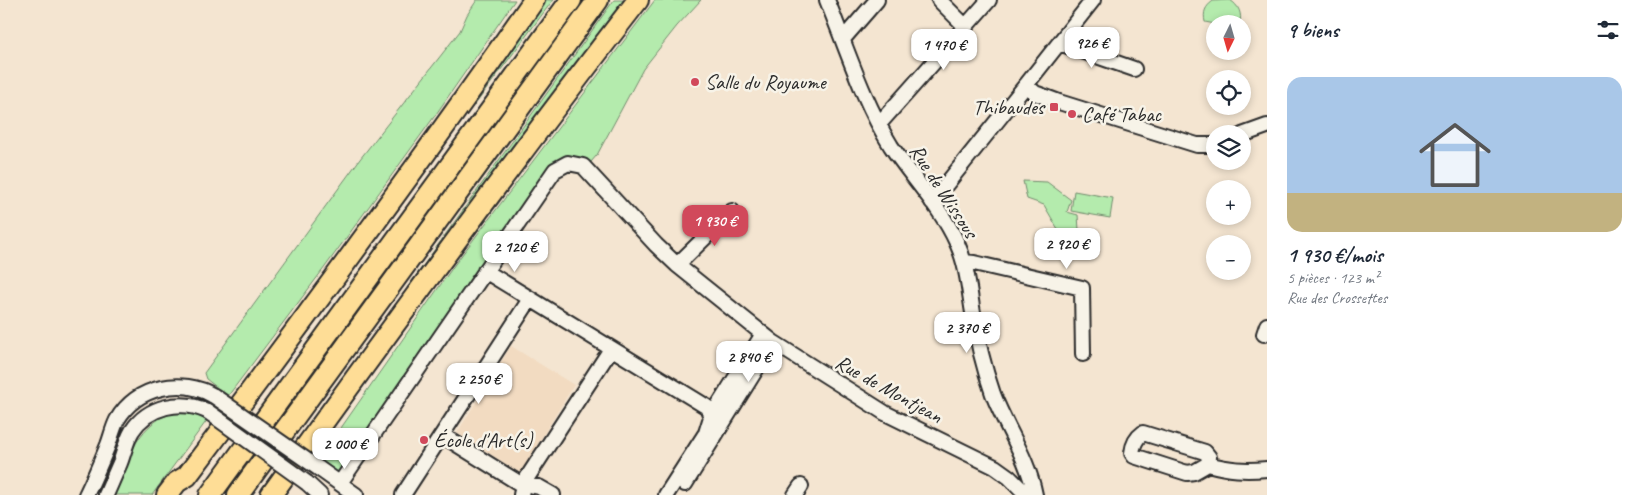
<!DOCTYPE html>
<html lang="fr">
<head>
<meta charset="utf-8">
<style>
  :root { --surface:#fff; --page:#f6f6f7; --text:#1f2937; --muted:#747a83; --accent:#d1495b }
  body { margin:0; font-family:Caveat,sans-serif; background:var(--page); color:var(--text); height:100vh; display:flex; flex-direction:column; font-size:19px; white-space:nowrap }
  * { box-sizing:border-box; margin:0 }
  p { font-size:16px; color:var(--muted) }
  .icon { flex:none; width:28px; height:28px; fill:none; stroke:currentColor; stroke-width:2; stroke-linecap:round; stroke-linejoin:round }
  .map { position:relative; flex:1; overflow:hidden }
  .panel { display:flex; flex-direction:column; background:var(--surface); width:375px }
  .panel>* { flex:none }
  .needle { width:32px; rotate:185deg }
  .tools { position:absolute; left:1206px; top:15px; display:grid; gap:10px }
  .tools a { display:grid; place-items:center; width:45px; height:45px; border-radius:50%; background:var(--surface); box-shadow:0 2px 8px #0003; font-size:25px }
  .price { position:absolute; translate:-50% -42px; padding:0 11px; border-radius:10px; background:#fff; color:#222; font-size:16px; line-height:32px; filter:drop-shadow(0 1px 2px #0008) }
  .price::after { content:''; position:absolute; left:50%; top:30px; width:15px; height:11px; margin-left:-8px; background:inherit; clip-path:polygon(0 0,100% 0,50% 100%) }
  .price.active { background:var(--accent); color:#fff }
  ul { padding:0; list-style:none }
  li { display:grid; align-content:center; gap:10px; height:265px; padding:0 20px }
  li span { display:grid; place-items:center; height:155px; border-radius:15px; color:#555 }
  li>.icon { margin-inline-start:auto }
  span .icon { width:90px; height:90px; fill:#fffc; stroke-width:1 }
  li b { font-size:21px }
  h2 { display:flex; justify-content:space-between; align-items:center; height:60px; padding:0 20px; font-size:21px }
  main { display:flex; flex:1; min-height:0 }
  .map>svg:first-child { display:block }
  .built { fill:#f2dbc1 }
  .green { fill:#b4ebad; stroke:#708b6c }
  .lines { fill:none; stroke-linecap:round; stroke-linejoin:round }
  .minor-casing { stroke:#2b2b2b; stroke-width:18 }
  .highway-casing { stroke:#2b2b2b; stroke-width:24 }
  .minor { stroke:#f7f3e8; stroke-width:14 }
  .highway { stroke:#fedd96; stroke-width:20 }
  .minor-bridge-casing { stroke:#2b2b2b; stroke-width:18; stroke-linecap:butt }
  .minor-bridge { stroke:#f7f3e8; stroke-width:14 }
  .poi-dot { fill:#d1495b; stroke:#f7f3e8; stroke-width:2 }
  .labels { text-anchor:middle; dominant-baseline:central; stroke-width:5; stroke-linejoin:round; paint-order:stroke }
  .poi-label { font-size:21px; fill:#2b2b2b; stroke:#f7f3e8; text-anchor:start }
  .street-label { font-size:21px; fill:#2b2b2b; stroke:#f7f3e8 }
</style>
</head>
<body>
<main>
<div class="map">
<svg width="1267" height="495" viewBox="0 0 1267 495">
  <rect width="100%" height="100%" fill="#f4e5d1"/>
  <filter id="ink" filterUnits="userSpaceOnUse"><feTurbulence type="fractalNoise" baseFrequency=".02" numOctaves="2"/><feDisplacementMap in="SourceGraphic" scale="10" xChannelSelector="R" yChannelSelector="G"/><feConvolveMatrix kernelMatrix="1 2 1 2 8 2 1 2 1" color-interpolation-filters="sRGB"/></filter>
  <g filter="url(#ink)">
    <!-- built -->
    <path class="built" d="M 511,346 L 574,385 L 520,473 L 457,433 Z"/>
    <!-- green -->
    <path class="green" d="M 477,0 L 515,0 L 434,117 L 325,267 L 228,396 L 206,379 L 204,373 L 360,159 L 460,31 L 467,15 Z
      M 546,0 L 553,0 L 474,106 Z
      M 614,0 L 627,0 L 407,288 Z
      M 655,0 L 701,0 L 677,26 L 643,69 L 597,155 L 591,162 L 556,168 L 339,476 L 318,461 L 455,264 Z
      M 1230,0 C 1239,6 1242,13 1240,24 L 1215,24 L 1205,22 C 1203,12 1205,7 1213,1 Z
      M 1023,181 L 1047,182 L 1071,200 L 1067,212 L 1078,215 L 1079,230 L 1062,236 L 1044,205 L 1027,199 Z
      M 1074,191 L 1113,198 L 1110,218 L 1071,211 Z
      M 174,413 L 191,413 L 208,419 L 152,495 L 114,495 C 125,470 132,437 156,421 C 161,417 168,415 174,413 Z"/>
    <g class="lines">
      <!-- minor casing -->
      <g class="minor-casing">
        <path id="minor" d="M 827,0 C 847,49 863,101 891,146 C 912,178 941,207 957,243 C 967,265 969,289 973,313 C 977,340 984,368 993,394 C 1006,428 1028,458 1035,495
          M 939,0 L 965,26
          M 843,39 L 877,0
          M 1059,43 L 1134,69
          M 1026,85 L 1093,0
          M 879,124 L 989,0
          M 1242,135 L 1267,126
          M 932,202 L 1026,85 L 1035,93 L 1059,102 L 1197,145 L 1215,145
          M 964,262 L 974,263 L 1082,288 L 1083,354
          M 677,265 L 732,211
          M 485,271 L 707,407 L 711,417
          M 1264,334 L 1267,325
          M 442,435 L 519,483 L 539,487 L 553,495
          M 1208,464 L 1209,457 L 1205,452 L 1143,433 C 1136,438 1133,444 1132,453 L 1134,456 L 1187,473 L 1194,472 L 1208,464 C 1230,470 1244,471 1267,469
          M 318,468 L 356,495
          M 307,483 L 320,495
          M 340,483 L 555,170 L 568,163 L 583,166 L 656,245 L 677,265 L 773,342 L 885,413 L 995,467 L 1009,477 L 1027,495
          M 685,484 L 773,342
          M 86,495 C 94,479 101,462 108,445 C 111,437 113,428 117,420 C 137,386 182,377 214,396
          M 106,495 C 111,484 115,474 120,463 C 124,453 126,441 132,431 C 148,406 181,399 207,411
          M 403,495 L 530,299
          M 521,495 L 523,484 L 611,349
          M 666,495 L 706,433 L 711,417 L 763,334
          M 795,495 L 801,486"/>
      </g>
      <!-- highway casing -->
      <g class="highway-casing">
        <path id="highway" d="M 167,495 L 177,482 L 187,476 C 305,319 422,161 534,0
          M 210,495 L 571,0
          M 238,495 L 598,0
          M 271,495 C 391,328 512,162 638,0"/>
      </g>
      <!-- minor -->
      <use href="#minor" class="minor"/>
      <!-- highway -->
      <use href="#highway" class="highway"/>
      <!-- minor-bridge casing -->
      <g class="minor-bridge-casing">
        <path id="minor-bridge" d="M 214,396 L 318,468
          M 207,411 L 307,483"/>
      </g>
      <!-- minor-bridge -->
      <use href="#minor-bridge" class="minor-bridge"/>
    </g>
  </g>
  <!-- markers -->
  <g class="poi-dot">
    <circle cx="695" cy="82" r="5"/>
    <rect x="1049" y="102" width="10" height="10" rx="2.5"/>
    <circle cx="1072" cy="114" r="5"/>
    <circle cx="424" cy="440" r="5"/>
  </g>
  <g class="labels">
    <!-- poi labels -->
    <g class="poi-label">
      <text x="705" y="82">Salle du Royaume</text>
      <text x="1044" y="107" text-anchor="end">Thibaudes</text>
      <text x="1082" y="114">Café Tabac</text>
      <text x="434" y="440">École d'Art(s)</text>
    </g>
    <!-- street labels -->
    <g class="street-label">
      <text transform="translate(944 191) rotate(57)">Rue de Wissous</text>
      <text transform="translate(889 389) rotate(29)">Rue de Montjean</text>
    </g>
  </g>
</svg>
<div class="tools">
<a><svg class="needle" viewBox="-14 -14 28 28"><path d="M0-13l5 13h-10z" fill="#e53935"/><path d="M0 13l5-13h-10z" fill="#747a83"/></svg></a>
<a><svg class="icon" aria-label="locate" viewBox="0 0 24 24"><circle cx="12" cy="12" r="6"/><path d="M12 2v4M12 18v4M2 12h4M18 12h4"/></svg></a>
<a><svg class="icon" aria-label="layers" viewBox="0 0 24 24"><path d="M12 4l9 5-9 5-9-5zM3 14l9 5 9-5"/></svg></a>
<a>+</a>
<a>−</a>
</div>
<b class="price" style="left:1092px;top:69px">926 €</b>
<b class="price" style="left:944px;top:71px">1 470 €</b>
<b class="price active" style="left:715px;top:247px">1 930 €</b>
<b class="price" style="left:1067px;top:270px">2 920 €</b>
<b class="price" style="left:515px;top:273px">2 120 €</b>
<b class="price" style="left:967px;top:354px">2 370 €</b>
<b class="price" style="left:749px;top:383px">2 840 €</b>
<b class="price" style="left:479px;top:405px">2 250 €</b>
<b class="price" style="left:345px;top:470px">2 000 €</b>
</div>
<section class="panel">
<h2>9 biens<svg class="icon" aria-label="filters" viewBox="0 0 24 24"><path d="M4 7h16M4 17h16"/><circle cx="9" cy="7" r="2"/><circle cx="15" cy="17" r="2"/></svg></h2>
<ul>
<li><span style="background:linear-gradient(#a9c7e8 75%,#c2b280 0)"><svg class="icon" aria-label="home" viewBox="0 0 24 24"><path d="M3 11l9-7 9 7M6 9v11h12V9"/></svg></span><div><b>1 930 €/mois</b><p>5 pièces · 123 m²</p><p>Rue des Crossettes</p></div></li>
</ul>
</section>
</main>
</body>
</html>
